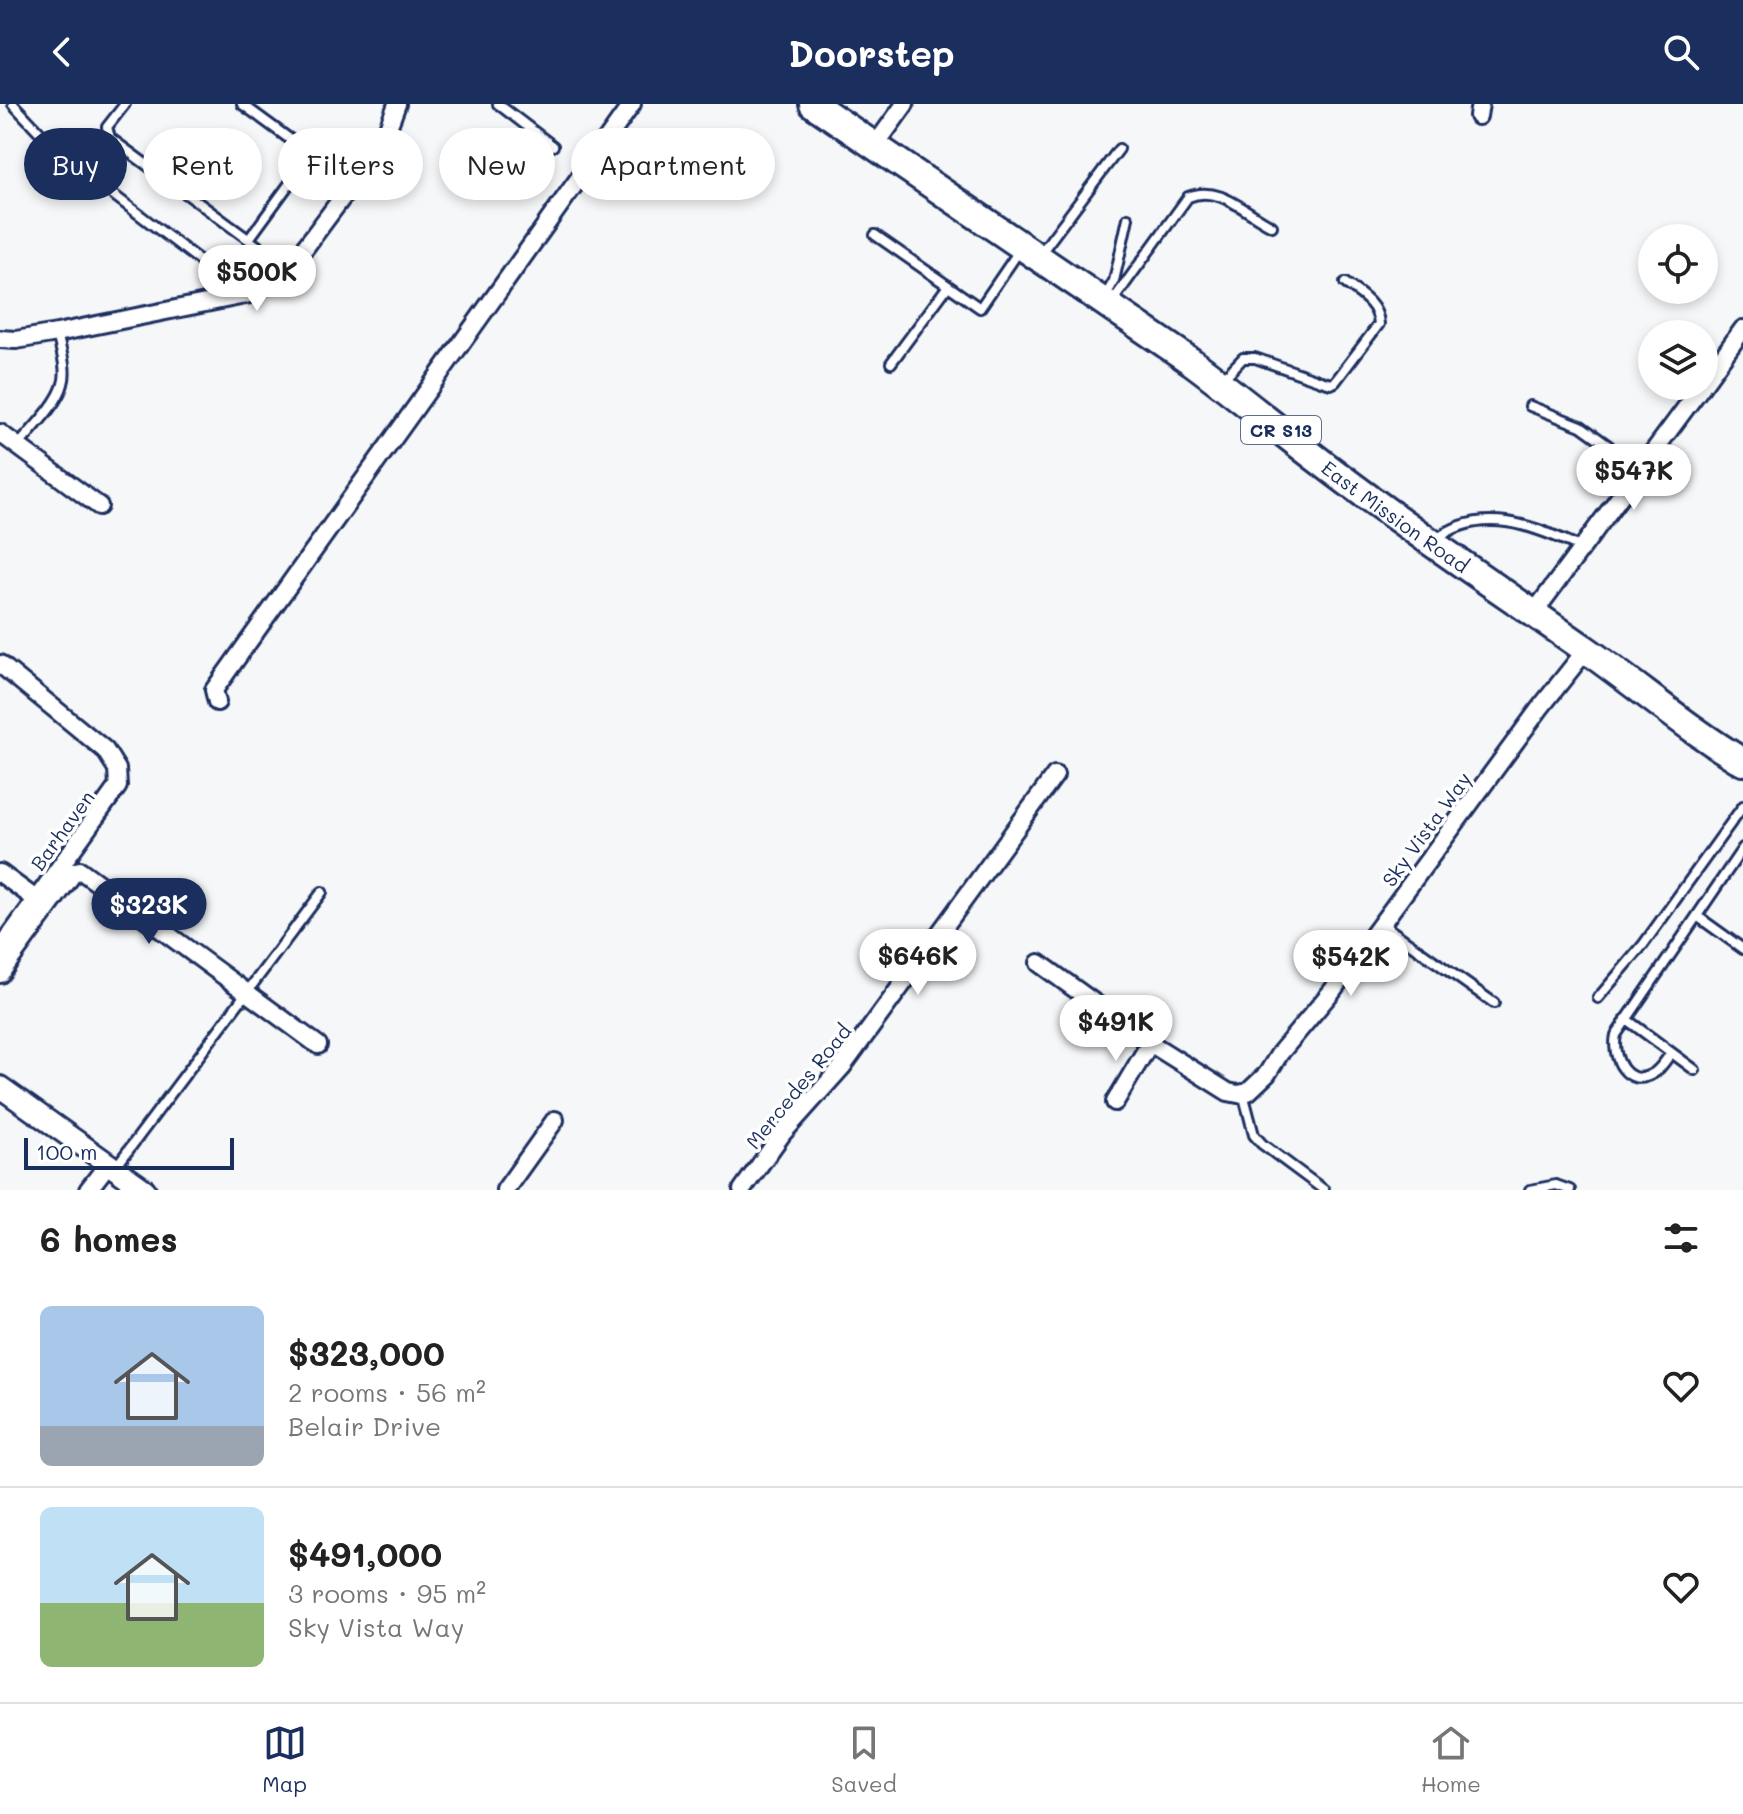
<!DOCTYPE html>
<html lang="en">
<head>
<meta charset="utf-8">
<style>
  :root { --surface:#fff; --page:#f6f6f6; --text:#222; --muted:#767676; --line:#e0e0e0; --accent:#1b2f5e }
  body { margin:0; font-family:Mali,sans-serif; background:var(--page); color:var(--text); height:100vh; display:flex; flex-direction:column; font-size:30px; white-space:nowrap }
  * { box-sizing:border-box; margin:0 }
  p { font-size:26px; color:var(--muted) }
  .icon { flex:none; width:44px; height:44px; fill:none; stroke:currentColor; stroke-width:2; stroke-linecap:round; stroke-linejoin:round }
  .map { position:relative; height:1086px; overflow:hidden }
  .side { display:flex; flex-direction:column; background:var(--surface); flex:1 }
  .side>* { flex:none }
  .hud { position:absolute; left:24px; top:24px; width:800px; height:72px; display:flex; gap:16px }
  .tools { position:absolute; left:1638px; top:120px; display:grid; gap:16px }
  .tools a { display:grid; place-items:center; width:80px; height:80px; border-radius:50%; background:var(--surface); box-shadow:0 4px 12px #0003; font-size:40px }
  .scale { position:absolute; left:24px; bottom:20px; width:210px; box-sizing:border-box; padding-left:8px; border:4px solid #1b2f5e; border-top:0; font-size:22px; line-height:28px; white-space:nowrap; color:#1b2f5e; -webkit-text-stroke:6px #fff; paint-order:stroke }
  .price { position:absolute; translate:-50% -68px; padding:0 18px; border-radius:28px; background:#fff; color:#222; font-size:26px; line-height:52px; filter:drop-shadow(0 2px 4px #0008) }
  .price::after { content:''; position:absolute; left:50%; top:48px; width:24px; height:18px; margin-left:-12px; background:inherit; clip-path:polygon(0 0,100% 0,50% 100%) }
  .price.selected { background:var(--accent); color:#fff }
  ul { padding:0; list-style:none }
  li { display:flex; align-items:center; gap:24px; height:200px; padding:0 40px }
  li+li { border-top:2px solid var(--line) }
  li span { display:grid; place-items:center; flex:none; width:224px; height:160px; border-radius:12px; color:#555 }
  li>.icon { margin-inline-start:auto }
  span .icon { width:96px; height:96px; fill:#fffc; stroke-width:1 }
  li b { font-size:34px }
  h2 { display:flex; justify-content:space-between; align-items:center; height:96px; padding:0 40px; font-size:34px }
  .pill { padding:0 28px; border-radius:36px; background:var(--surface); box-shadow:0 4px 12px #0003; font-size:28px; line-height:72px }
  .pill.selected { background:var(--accent); color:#fff }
  header { display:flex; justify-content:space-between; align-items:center; height:104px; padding:0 40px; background:var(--accent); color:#fff; font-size:36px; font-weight:700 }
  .dock { display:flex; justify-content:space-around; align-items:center; height:112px; border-top:2px solid var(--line); background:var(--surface); font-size:22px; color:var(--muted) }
  .dock a { display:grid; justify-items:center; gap:4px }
  .dock .selected { color:var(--accent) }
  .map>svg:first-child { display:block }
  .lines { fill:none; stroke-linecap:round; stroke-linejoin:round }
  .service-casing { stroke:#1b2f5e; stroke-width:14 }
  .minor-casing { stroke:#1b2f5e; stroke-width:22 }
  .tertiary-casing { stroke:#1b2f5e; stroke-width:26 }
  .primary-casing { stroke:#1b2f5e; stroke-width:32 }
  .service { stroke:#fff; stroke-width:8 }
  .minor { stroke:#fff; stroke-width:16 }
  .tertiary { stroke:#fff; stroke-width:20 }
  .primary { stroke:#fff; stroke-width:26 }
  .labels { text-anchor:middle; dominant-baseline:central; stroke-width:7; stroke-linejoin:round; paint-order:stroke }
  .shield { fill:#fff; stroke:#5f6d8e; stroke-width:2 }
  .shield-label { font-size:18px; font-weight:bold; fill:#1b2f5e }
  .street-label { font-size:20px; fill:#1b2f5e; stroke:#fff }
</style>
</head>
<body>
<header><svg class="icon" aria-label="back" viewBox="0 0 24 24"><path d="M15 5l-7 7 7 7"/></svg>Doorstep<svg class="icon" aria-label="search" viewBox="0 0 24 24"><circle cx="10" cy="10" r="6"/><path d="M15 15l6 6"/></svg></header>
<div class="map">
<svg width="1743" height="1086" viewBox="0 0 1743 1086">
  <rect width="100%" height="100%" fill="#f6f7f9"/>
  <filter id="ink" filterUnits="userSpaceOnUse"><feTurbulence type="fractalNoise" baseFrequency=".0125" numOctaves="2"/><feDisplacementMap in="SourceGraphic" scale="16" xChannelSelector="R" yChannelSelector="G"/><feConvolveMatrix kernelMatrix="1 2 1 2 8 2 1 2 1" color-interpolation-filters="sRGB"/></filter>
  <g filter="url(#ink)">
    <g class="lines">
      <!-- service casing -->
      <g class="service-casing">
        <path id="service" d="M 13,0 L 61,51 L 199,156 L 227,194
          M 125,0 L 107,23 L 110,34 L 289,165
          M 242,0 L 351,80
          M 498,0 L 553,42
          M 340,31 L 372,54
          M 875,131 L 980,204 L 1019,147
          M 249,135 L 311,50
          M 1040,150 L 1119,45
          M 1105,193 L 1114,177 L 1128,114
          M 1112,198 L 1188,93 C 1219,80 1244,108 1272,122
          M 891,259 L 948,182
          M 1223,275 L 1243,254 L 1255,254 L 1321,277 L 1331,280 L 1335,278 L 1379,220 C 1378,200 1360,190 1345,179
          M 1530,302 L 1581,322 L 1609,342 L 1630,378
          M 18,342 C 31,326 58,300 63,280 C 68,265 60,244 57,229
          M 1435,436 C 1481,400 1535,422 1582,444
          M 1697,812 L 1743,845
          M 1382,820 L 1494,899
          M 1598,894 L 1643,841 L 1743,702
          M 1626,915 L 1695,966
          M 1671,949 C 1666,956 1661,964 1654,969 C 1627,986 1611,953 1616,931 L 1743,744
          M 1243,989 L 1254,1031 L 1262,1040 L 1324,1086
          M 115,1064 L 322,788
          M 1530,1086 L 1556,1081 L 1570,1086"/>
      </g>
      <!-- minor casing -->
      <g class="minor-casing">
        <path id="minor" d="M 1478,12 L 1480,0
          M 874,43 L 905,0
          M 0,235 L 16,236 L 57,229 L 250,190 L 289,165 L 382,40 L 397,0
          M 1704,279 L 1743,225
          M 0,329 L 99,402
          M 1533,510 L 1702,282
          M 0,560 L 105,646 L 117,665 L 118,682 L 0,846
          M 217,598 L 214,586 L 632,0
          M 0,769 L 37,796
          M 1039,859 L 1150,939 L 1228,988 L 1238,990 L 1248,988 L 1267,970 L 1280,949 L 1332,887 L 1540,604 L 1586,546
          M 0,870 L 75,767 L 80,766 L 318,941
          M 1115,998 L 1150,939
          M 88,1086 L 108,1060
          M 505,1086 L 555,1016
          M 742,1086 L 782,1030 L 842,963 L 1055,671"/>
      </g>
      <!-- tertiary casing -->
      <g class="tertiary-casing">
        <path id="tertiary" d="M 0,983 L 145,1086"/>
      </g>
      <!-- primary casing -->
      <g class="primary-casing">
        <g id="primary">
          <path id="s1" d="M 813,0 L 1192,258 C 1234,289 1275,323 1317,355 C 1404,422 1495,482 1585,545 C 1638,582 1688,625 1743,658"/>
        </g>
      </g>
      <!-- service -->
      <use href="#service" class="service"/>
      <!-- minor -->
      <use href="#minor" class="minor"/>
      <!-- tertiary -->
      <use href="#tertiary" class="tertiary"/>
      <!-- primary -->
      <use href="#primary" class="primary"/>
    </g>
  </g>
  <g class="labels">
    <!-- shield labels -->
    <rect class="shield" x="1241" y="312" width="80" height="28" rx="6"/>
    <g class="shield-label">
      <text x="1281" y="326">CR S13</text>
    </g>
    <!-- street labels -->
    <g class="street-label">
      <text stroke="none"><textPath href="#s1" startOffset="714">East Mission Road</textPath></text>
      <text transform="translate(1426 725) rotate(-54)">Sky Vista Way</text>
      <text transform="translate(62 726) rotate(-54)">Barhaven</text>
      <text transform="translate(798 982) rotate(-51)">Mercedes Road</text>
    </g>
  </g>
</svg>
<div class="tools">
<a><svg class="icon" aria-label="locate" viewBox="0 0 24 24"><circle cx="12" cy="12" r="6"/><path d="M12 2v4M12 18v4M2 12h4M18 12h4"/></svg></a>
<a><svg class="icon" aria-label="layers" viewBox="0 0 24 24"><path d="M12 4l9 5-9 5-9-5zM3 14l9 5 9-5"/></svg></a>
</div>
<div class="scale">100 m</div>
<b class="price" style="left:257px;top:209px">$500K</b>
<b class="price" style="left:1634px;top:408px">$547K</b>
<b class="price selected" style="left:149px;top:842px">$323K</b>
<b class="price" style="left:918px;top:893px">$646K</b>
<b class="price" style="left:1351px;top:894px">$542K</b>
<b class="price" style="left:1116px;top:959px">$491K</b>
<div class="hud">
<a class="pill selected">Buy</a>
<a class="pill">Rent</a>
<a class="pill">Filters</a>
<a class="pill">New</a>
<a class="pill">Apartment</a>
</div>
</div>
<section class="side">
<h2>6 homes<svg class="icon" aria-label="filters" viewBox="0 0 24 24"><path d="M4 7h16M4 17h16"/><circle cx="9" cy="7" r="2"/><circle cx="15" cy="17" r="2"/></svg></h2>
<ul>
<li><span style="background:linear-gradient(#a9c7e8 75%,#9aa5b1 0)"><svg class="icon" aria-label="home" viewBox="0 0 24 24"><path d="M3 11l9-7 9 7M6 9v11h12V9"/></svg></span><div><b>$323,000</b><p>2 rooms · 56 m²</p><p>Belair Drive</p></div><svg class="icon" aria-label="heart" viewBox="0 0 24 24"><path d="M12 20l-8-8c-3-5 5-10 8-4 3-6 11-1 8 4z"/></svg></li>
<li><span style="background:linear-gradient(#bfe0f5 60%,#8fb573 0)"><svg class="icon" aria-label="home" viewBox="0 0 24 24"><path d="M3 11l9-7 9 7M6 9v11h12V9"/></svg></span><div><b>$491,000</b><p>3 rooms · 95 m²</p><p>Sky Vista Way</p></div><svg class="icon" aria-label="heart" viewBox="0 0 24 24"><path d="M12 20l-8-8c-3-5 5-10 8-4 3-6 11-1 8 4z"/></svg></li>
</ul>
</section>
<nav class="dock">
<a class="selected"><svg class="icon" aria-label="map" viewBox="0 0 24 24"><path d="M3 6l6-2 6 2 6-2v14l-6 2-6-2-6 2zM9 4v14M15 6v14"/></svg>Map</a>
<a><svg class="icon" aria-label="saved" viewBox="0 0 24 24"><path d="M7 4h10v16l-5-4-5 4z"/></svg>Saved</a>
<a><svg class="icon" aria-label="home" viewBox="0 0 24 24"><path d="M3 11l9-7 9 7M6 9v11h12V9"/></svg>Home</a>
</nav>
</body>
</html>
